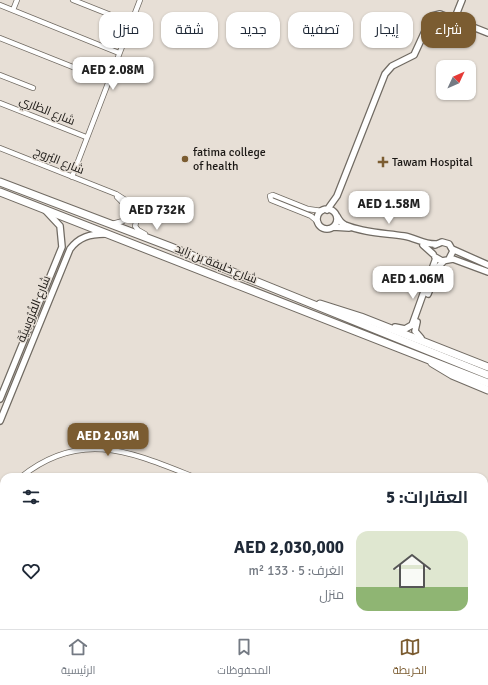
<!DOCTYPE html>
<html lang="ar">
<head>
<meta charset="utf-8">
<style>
  :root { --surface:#fff; --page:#f2f2f3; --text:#1f2937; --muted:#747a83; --line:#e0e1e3; --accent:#7b5c31 }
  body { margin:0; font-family:Signika,Cairo,sans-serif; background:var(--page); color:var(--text); direction:rtl; height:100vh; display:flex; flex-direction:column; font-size:15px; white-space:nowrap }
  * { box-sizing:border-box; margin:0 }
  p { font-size:13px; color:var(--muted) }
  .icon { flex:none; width:22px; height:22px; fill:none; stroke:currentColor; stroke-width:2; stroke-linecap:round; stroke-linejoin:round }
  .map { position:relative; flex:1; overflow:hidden; direction:ltr }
  .sheet { position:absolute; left:0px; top:473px; width:488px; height:156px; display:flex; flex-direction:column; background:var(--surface); border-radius:12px 12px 0 0; box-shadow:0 1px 3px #0004; direction:rtl }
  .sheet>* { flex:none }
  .top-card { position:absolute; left:12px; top:12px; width:464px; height:36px; direction:rtl; display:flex; gap:8px }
  .needle { width:26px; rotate:46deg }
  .tools { position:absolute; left:436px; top:60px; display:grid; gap:8px }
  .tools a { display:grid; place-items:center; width:40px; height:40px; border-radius:8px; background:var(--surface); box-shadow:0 1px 3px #0004; font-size:20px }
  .price { position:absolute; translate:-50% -34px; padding:0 9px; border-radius:8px; background:#fff; color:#222; font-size:13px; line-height:26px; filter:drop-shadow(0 1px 2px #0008) }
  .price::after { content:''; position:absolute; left:50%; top:24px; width:12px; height:9px; margin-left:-6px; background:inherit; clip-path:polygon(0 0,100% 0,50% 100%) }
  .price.selected { background:var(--accent); color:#fff }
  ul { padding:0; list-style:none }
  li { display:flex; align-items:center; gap:12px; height:100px; padding:0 20px }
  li+li { border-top:1px solid var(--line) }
  li span { display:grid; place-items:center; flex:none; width:112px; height:80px; border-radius:12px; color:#555 }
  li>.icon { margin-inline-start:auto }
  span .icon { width:48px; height:48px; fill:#fffc; stroke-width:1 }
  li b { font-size:17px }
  h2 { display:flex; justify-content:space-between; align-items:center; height:48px; padding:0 20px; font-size:17px }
  .pill { padding:0 14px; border-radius:12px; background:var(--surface); box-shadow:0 1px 3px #0004; font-size:14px; line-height:36px }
  .pill.selected { background:var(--accent); color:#fff }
  .tab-bar { display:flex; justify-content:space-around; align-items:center; height:56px; border-top:1px solid var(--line); background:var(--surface); font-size:11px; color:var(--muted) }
  .tab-bar a { display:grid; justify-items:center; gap:2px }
  .tab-bar .selected { color:var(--accent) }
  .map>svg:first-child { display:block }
  .grass { fill:url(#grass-dots) }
  .water { fill:url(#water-ripples) }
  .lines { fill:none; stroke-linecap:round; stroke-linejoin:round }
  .minor-casing { stroke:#716b63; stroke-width:6 }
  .tertiary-casing { stroke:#716b63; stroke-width:8 }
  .primary-casing { stroke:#716b63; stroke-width:9 }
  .trunk-casing { stroke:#716b63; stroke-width:9 }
  .minor { stroke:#fff; stroke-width:4.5 }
  .tertiary { stroke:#fff; stroke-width:5.5 }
  .primary { stroke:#fff; stroke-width:7 }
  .trunk { stroke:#fff; stroke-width:7 }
  .poi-dot { fill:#7b5c31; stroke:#e7dfd6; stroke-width:1.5 }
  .labels { text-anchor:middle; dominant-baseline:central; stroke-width:3; stroke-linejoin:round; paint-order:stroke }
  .street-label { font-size:12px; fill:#1b1815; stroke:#e7dfd6 }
  .poi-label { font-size:12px; fill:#1b1815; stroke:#e7dfd6; text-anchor:start }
</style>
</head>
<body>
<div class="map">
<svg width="488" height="629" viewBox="0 0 488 629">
  <defs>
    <pattern id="grass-dots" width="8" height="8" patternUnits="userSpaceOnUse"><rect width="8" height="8" fill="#e6b87b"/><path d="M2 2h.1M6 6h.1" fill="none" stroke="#c59d69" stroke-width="1.8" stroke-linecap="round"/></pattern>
    <pattern id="water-ripples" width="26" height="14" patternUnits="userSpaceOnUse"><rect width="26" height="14" fill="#bc822a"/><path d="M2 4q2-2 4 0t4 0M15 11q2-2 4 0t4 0" fill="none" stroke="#986923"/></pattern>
  </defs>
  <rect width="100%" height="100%" fill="#e7dfd6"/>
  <!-- grass -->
  <path class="grass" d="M 211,625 L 376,625 L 378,629 L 208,629 Z"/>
  <!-- water -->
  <path class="water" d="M 271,625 L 321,625 L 328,629 L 263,629 Z"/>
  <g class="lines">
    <!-- minor casing -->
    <g class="minor-casing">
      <path id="minor" d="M 73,0 L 131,23
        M 0,5 L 119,53
        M 13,10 L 17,0
        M 0,38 L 108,81
        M 0,75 L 33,88
        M 0,103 L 86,137
        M 0,148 L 116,194 L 130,203
        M 72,177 L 140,0
        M 117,197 L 128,208
        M128 209a7 7 0 1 1 14 0a7 7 0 1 1-14 0Z
        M 138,216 L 135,226 L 138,230 L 145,234
        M 318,222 L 311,216 L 271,200 L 270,196 L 273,195 L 308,209 L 322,211
        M 112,224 L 123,221 L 128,212
        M 21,477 C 81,429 131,452 194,477
        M 0,501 L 4,495
        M 484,594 L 488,597
        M 0,617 L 4,621
        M 7,625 L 9,629"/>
    </g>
    <!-- tertiary casing -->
    <g class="tertiary-casing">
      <path id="tertiary" d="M 454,20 L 462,0
        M317 219a10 10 0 1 1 20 0a10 10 0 1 1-20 0Z
        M 327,210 L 337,196 L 385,74 L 392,66 L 414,55 L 432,16 L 440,14 L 488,33
        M 337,216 C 339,220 341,223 345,225 C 364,233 385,233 404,236 C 416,238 425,245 437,244
        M 333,227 L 349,228
        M 423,245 L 433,254
        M 435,245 L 442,242 L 449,244 L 453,251 L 449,259
        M 452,249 L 488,265
        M 435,257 L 442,261 L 453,259 L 488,272
        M 428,294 L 439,266 L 444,261
        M 417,322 L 415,331 L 421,338
        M 395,327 L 405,329 L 412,325 L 436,258
        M 0,399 L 62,247 L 60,226 L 46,211
        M 0,421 L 70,249 C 79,237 90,234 105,234"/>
    </g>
    <!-- primary casing -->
    <g class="primary-casing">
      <path id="primary" d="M 320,304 L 361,317 L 488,367
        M 432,363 L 452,375 L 488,390"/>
    </g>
    <!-- trunk casing -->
    <g class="trunk-casing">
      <path id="trunk" d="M 0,182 L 171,247 L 488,375
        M 0,192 L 488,383"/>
    </g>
    <!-- minor -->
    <use href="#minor" class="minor"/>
    <!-- tertiary -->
    <use href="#tertiary" class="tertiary"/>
    <!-- primary -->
    <use href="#primary" class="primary"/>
    <!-- trunk -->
    <use href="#trunk" class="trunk"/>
  </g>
  <!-- markers -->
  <g class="poi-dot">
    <circle cx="185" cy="159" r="4"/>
    <path d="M381 156h4v4h4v4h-4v4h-4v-4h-4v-4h4z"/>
  </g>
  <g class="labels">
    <!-- street labels -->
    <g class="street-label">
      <text transform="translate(47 111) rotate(22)">شارع الظاري</text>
      <text transform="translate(59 161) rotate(22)">شارع البُروج</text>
      <text transform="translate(216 264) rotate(22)">شارع خليفة بن زايد</text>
      <text transform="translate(34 309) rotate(-68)">شارع الفُرُوسِيَّة</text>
    </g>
    <!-- poi labels -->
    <g class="poi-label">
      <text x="193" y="152">fatima college<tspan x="193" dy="14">of health</tspan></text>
      <text x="392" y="162">Tawam Hospital</text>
    </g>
  </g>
</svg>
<div class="tools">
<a><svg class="needle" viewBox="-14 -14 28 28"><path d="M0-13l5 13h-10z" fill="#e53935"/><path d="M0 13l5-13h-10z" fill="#747a83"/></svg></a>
</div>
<b class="price" style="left:113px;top:91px">AED 2.08M</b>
<b class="price" style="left:389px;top:225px">AED 1.58M</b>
<b class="price" style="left:157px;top:231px">AED 732K</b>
<b class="price" style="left:413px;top:300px">AED 1.06M</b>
<b class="price selected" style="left:108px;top:457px">AED 2.03M</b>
<div class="top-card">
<a class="pill selected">شراء</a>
<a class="pill">إيجار</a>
<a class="pill">تصفية</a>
<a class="pill">جديد</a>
<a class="pill">شقة</a>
<a class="pill">منزل</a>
</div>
<section class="sheet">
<h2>العقارات: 5<svg class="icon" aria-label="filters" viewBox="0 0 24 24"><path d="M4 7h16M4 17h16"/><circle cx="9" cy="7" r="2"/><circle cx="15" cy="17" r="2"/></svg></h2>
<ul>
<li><span style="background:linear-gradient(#dfe7d0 70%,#8fb573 0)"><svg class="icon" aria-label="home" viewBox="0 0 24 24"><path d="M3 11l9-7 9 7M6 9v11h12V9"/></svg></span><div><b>AED 2,030,000</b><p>الغرف: 5 · 133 m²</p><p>منزل</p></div><svg class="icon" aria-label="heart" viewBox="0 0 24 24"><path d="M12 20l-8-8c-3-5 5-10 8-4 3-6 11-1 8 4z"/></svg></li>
</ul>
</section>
</div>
<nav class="tab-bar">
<a class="selected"><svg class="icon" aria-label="map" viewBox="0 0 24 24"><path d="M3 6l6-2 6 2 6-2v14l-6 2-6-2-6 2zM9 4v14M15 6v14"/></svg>الخريطة</a>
<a><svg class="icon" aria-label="saved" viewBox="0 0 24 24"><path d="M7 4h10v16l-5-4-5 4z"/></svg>المحفوظات</a>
<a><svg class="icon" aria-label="home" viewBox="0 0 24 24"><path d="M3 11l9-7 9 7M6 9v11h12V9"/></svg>الرئيسية</a>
</nav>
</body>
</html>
